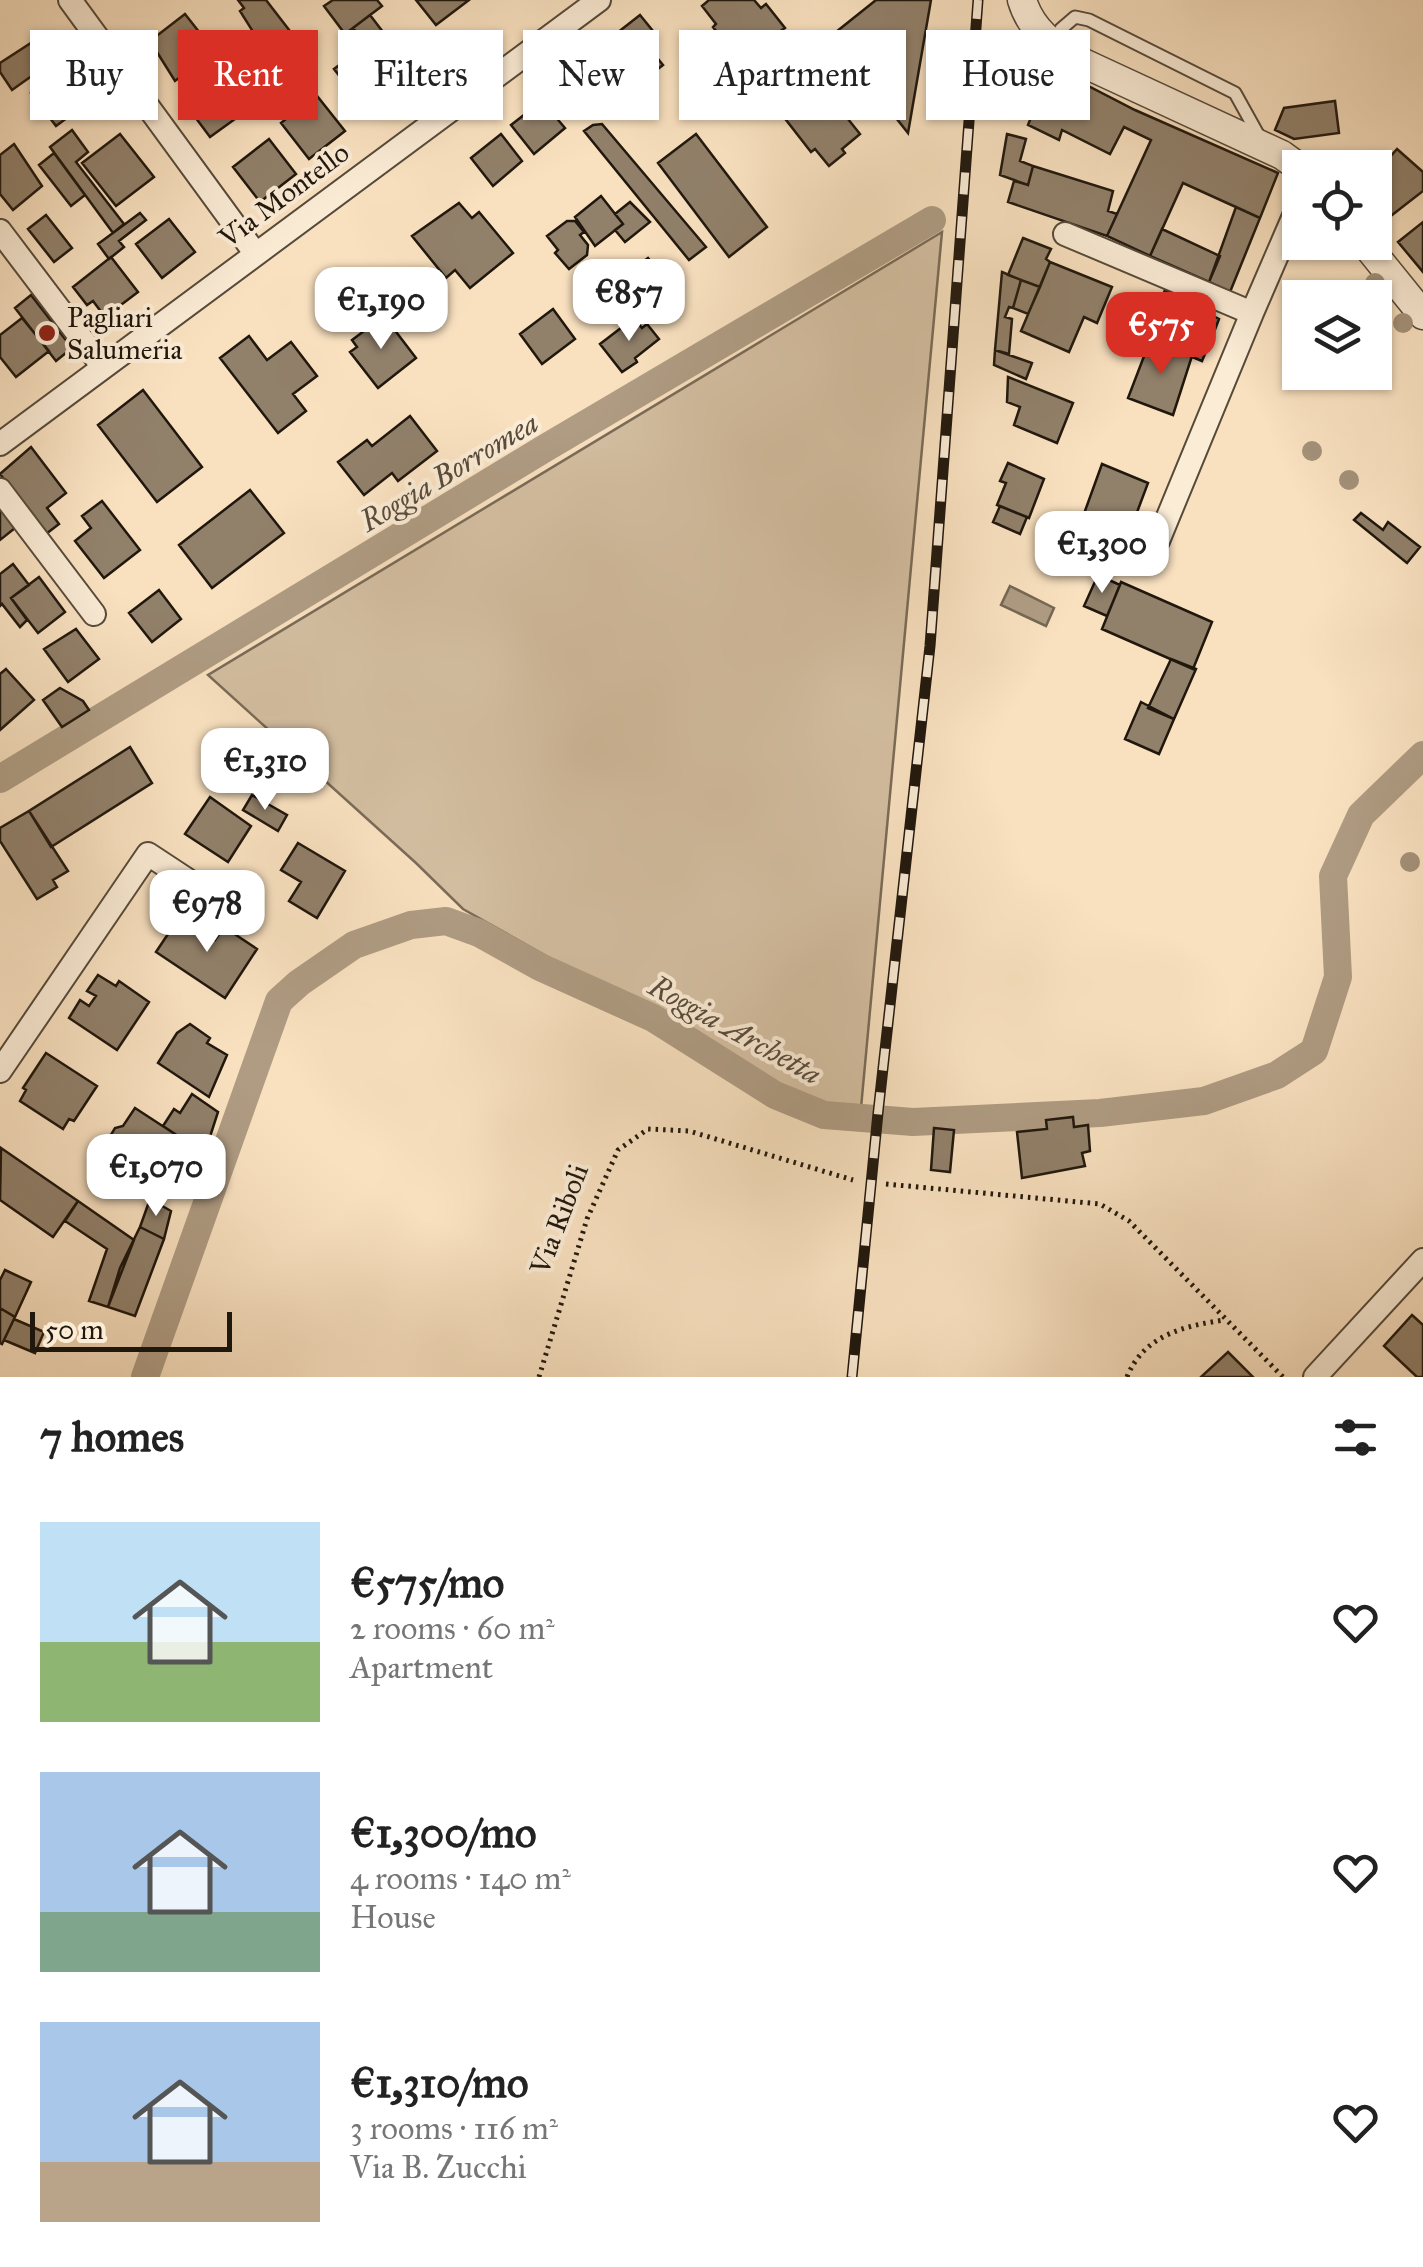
<!DOCTYPE html>
<html lang="en">
<head>
<meta charset="utf-8">
<style>
  :root { --surface:#fff; --page:#f2f2f2; --text:#222; --muted:#767676; --accent:#d93025 }
  body { margin:0; font-family:"IM FELL Great Primer",serif; background:var(--page); color:var(--text); height:100vh; display:flex; flex-direction:column; font-size:38px; white-space:nowrap }
  * { box-sizing:border-box; margin:0 }
  p { font-size:32px; color:var(--muted) }
  .icon { flex:none; width:55px; height:55px; fill:none; stroke:currentColor; stroke-width:2; stroke-linecap:round; stroke-linejoin:round }
  .map { position:relative; height:1377px; overflow:hidden }
  .sheet { display:flex; flex-direction:column; background:var(--surface); flex:1 }
  .sheet>* { flex:none }
  .banner { position:absolute; left:30px; top:30px; width:1365px; height:90px; display:flex; gap:20px }
  .fabs { position:absolute; left:1282px; top:150px; display:grid; gap:20px }
  .fabs a { display:grid; place-items:center; width:110px; height:110px; border-radius:0px; background:var(--surface); box-shadow:0 2px 8px #0004; font-size:50px }
  .scale { position:absolute; left:30px; bottom:25px; width:202px; box-sizing:border-box; padding-left:10px; border:5px solid #20170d; border-top:0; font-size:28px; line-height:35px; white-space:nowrap; color:#20170d; -webkit-text-stroke:8px #fbecd6; paint-order:stroke }
  .price { position:absolute; translate:-50% -85px; padding:0 22px; border-radius:20px; background:#fff; color:#222; font-size:32px; line-height:65px; filter:drop-shadow(0 2px 5px #0008) }
  .price::after { content:''; position:absolute; left:50%; top:60px; width:30px; height:22px; margin-left:-15px; background:inherit; clip-path:polygon(0 0,100% 0,50% 100%) }
  .price.active { background:var(--accent); color:#fff }
  ul { padding:0; list-style:none }
  li { display:flex; align-items:center; gap:30px; height:250px; padding:0 40px }
  li span { display:grid; place-items:center; flex:none; width:280px; height:200px; border-radius:0px; color:#555 }
  li>.icon { margin-inline-start:auto }
  span .icon { width:120px; height:120px; fill:#fffc; stroke-width:1 }
  li b { font-size:42px }
  h2 { display:flex; justify-content:space-between; align-items:center; height:120px; padding:0 40px; font-size:42px }
  .tag { padding:0 35px; border-radius:0px; background:var(--surface); box-shadow:0 2px 8px #0004; font-size:35px; line-height:90px }
  .tag.active { background:var(--accent); color:#fff }
  .map>svg:first-child { display:block }
  .green { fill:#d4bfa2; stroke:#7a6b58; stroke-width:2.5 }
  .water { fill:#af9c83; stroke:#766754; stroke-width:2.5 }
  .lines { fill:none; stroke-linecap:round; stroke-linejoin:round }
  .canal { stroke:#af9c83; stroke-width:28 }
  .building { fill:#91806a; stroke:#20170d; stroke-width:2.5 }
  .service-casing { stroke:#564a3a; stroke-width:15 }
  .minor-casing { stroke:#564a3a; stroke-width:26 }
  .tertiary-casing { stroke:#564a3a; stroke-width:31 }
  .path { stroke:#20170d; stroke-width:5; stroke-dasharray:2.5 5; stroke-linecap:butt }
  .service { stroke:#fbecd6; stroke-width:11 }
  .minor { stroke:#fbecd6; stroke-width:22 }
  .tertiary { stroke:#fbecd6; stroke-width:28 }
  .rail-casing { stroke:#20170d; stroke-width:11 }
  .rail { stroke:#fbecd6; stroke-width:8; stroke-dasharray:22; stroke-linecap:butt }
  .tree { fill:#a4927a }
  .poi-dot { fill:#8f2418; stroke:#fbecd6; stroke-width:4 }
  .labels { text-anchor:middle; dominant-baseline:central; stroke-width:8; stroke-linejoin:round; paint-order:stroke }
  .street-label { font-size:28px; fill:#20170d; stroke:#fbecd6 }
  .poi-label { font-size:28px; fill:#20170d; stroke:#fbecd6; text-anchor:start }
  .water-label { font-size:30px; font-style:italic; fill:#594c3c; stroke:#fbecd6 }
</style>
</head>
<body>
<div class="map">
<svg width="1423" height="1377" viewBox="0 0 1423 1377">
  <rect width="100%" height="100%" fill="#f9e1c0"/>
  <filter id="stains"><feTurbulence type="fractalNoise" baseFrequency=".002" numOctaves="4"/><feColorMatrix values="0 0 0 0 .2 0 0 0 0 .09 0 0 0 0 .02 0 0 0 .5 -.17"/></filter>
  <radialGradient id="worn" r=".72"><stop offset=".6" stop-color="#630" stop-opacity="0"/><stop offset="1" stop-color="#630" stop-opacity=".3"/></radialGradient>
  <!-- green -->
  <path class="green" d="M 942,232 L 861,1108 L 833,1107 L 769,1084 L 660,1015 L 587,979 L 463,909 L 416,863 L 208,675 Z"/>
  <!-- water -->
  <path class="water" d="M 1010,586 L 1054,608 L 1046,626 L 1001,605 Z"/>
  <g class="lines">
    <!-- canal -->
    <path class="canal" d="M 0,779 L 547,447 L 932,220
      M 145,1377 L 279,1001 L 299,983 L 354,945 L 411,925 L 446,921 L 479,933 L 540,967 L 653,1018 L 775,1095 L 824,1115 L 913,1122 L 1100,1113 L 1204,1101 L 1277,1075 L 1314,1051 L 1338,977 L 1333,876 L 1361,815 L 1423,755"/>
  </g>
  <!-- building -->
  <path class="building" d="M 238,0 L 266,0 L 293,35 L 267,54 L 240,11 L 244,8 Z
    M 333,0 L 377,0 L 382,6 L 345,34 L 324,6 Z
    M 416,0 L 469,0 L 436,25 Z
    M 709,0 L 754,0 L 761,8 L 766,4 L 785,28 L 779,32 L 821,86 L 827,81 L 845,105 L 840,109 L 860,134 L 842,149 L 845,153 L 829,166 L 815,149 L 811,152 L 776,107 L 780,103 L 751,67 L 747,70 L 713,27 L 716,24 L 702,6 Z
    M 876,0 L 931,0 L 908,133 L 831,36 Z
    M 185,14 L 214,51 L 175,81 L 150,41 Z
    M 370,15 L 383,32 L 367,44 L 353,28 Z
    M 640,15 L 653,31 L 642,39 L 663,65 L 594,118 L 562,76 Z
    M 383,32 L 410,67 L 361,104 L 334,69 Z
    M 34,41 L 50,63 L 12,90 L 0,72 L 0,63 Z
    M 1038,60 L 1135,110 L 1278,173 L 1260,218 L 1183,183 L 1150,256 L 1107,236 L 1151,140 L 1124,127 L 1110,154 L 1062,130 L 1059,140 L 1028,125 L 1032,115 L 1020,109 Z
    M 247,63 L 271,95 L 257,106 L 233,74 Z
    M 69,65 L 94,98 L 56,126 L 31,93 Z
    M 216,72 L 246,111 L 210,137 L 181,98 Z
    M 310,87 L 345,131 L 309,159 L 281,123 L 296,111 L 290,103 Z
    M 542,101 L 565,128 L 534,154 L 511,125 Z
    M 1335,101 L 1339,133 L 1294,139 L 1275,130 L 1284,108 Z
    M 602,124 L 706,247 L 689,260 L 584,131 L 593,125 Z
    M 72,130 L 88,152 L 76,162 L 124,224 L 113,233 L 50,147 Z
    M 120,134 L 154,177 L 116,206 L 82,163 Z
    M 501,134 L 522,161 L 493,186 L 471,158 Z
    M 696,134 L 767,227 L 729,257 L 658,163 Z
    M 1007,134 L 1026,139 L 1020,161 L 1033,166 L 1028,185 L 1000,175 Z
    M 269,139 L 296,174 L 260,202 L 233,167 Z
    M 14,144 L 42,186 L 13,210 L 0,194 L 0,155 Z
    M 1397,149 L 1423,172 L 1423,191 L 1383,222 L 1375,214 L 1375,174 Z
    M 54,153 L 85,195 L 71,206 L 39,165 Z
    M 1033,166 L 1113,191 L 1108,211 L 1117,214 L 1107,236 L 1008,202 L 1014,181 L 1028,185 Z
    M 601,196 L 623,224 L 595,246 L 575,217 Z
    M 630,202 L 650,222 L 625,242 L 615,230 L 623,224 L 615,214 Z
    M 459,203 L 472,218 L 479,212 L 513,253 L 470,288 L 455,270 L 446,278 L 412,236 Z
    M 1236,207 L 1260,218 L 1230,292 L 1209,282 Z
    M 140,213 L 146,220 L 119,241 L 124,247 L 109,259 L 98,244 Z
    M 46,215 L 72,248 L 54,262 L 28,229 Z
    M 169,219 L 195,252 L 162,278 L 136,244 Z
    M 567,221 L 575,221 L 584,232 L 580,235 L 588,245 L 587,255 L 569,269 L 555,253 L 558,250 L 547,236 Z
    M 1423,222 L 1423,272 L 1398,242 Z
    M 1162,229 L 1220,256 L 1209,282 L 1150,256 Z
    M 1023,238 L 1051,249 L 1046,259 L 1050,262 L 1040,287 L 1008,275 Z
    M 111,257 L 138,292 L 105,317 L 93,301 L 87,305 L 73,287 Z
    M 648,258 L 671,287 L 646,308 L 622,278 Z
    M 1050,262 L 1112,287 L 1097,323 L 1084,317 L 1069,352 L 1021,331 Z
    M 1002,272 L 1021,280 L 1013,308 L 1009,307 L 1005,317 L 1012,319 L 1009,354 L 995,350 Z
    M 1021,280 L 1040,287 L 1028,314 L 1013,308 Z
    M 1165,290 L 1219,319 L 1214,332 L 1157,309 Z
    M 31,295 L 72,348 L 56,361 L 15,308 Z
    M 553,309 L 575,339 L 542,364 L 520,334 Z
    M 1165,312 L 1214,332 L 1202,361 L 1154,341 Z
    M 384,316 L 416,358 L 378,388 L 350,352 L 357,347 L 352,340 Z
    M 22,318 L 49,351 L 16,377 L 0,357 L 0,335 Z
    M 634,318 L 642,328 L 647,324 L 659,339 L 635,358 L 637,362 L 622,372 L 600,344 Z
    M 249,336 L 267,360 L 291,342 L 317,376 L 293,394 L 306,411 L 278,433 L 220,358 Z
    M 1151,338 L 1192,356 L 1173,415 L 1128,398 Z
    M 995,350 L 1032,363 L 1026,379 L 994,365 Z
    M 1008,377 L 1073,403 L 1057,443 L 1014,425 L 1020,407 L 1007,402 Z
    M 143,390 L 202,467 L 157,502 L 98,425 Z
    M 410,416 L 437,451 L 398,481 L 392,473 L 364,495 L 338,462 L 367,440 L 372,446 Z
    M 31,447 L 66,493 L 47,508 L 59,524 L 46,534 L 0,474 Z
    M 1008,463 L 1044,479 L 1029,518 L 997,505 L 1006,483 L 1000,481 Z
    M 1102,464 L 1148,483 L 1127,539 L 1081,522 Z
    M 250,490 L 284,533 L 212,588 L 179,545 Z
    M 102,501 L 140,550 L 104,578 L 75,541 L 91,528 L 82,516 Z
    M 1000,506 L 1027,517 L 1020,534 L 993,522 Z
    M 0,508 L 15,528 L 0,540 Z
    M 1361,513 L 1383,530 L 1388,522 L 1420,547 L 1407,563 L 1354,520 Z
    M 13,564 L 29,585 L 11,598 L 27,620 L 20,627 L 2,604 L 0,606 L 0,574 Z
    M 1098,575 L 1120,585 L 1107,616 L 1084,606 Z
    M 39,577 L 65,612 L 38,633 L 11,598 Z
    M 1121,582 L 1212,622 L 1193,669 L 1102,629 Z
    M 159,590 L 181,619 L 152,642 L 129,613 Z
    M 76,629 L 99,659 L 68,682 L 44,649 Z
    M 1171,659 L 1196,669 L 1174,719 L 1148,708 Z
    M 6,669 L 34,700 L 0,730 L 0,674 Z
    M 60,688 L 83,701 L 89,710 L 62,727 L 43,700 Z
    M 1141,702 L 1174,719 L 1159,754 L 1125,739 Z
    M 130,747 L 152,783 L 51,847 L 29,811 Z
    M 252,795 L 287,815 L 278,831 L 243,810 Z
    M 210,797 L 251,826 L 228,862 L 185,834 Z
    M 29,811 L 68,871 L 53,880 L 57,887 L 37,899 L 0,841 L 0,828 Z
    M 298,843 L 345,871 L 317,918 L 289,901 L 301,882 L 281,870 Z
    M 180,916 L 215,940 L 224,927 L 257,949 L 225,998 L 156,952 Z
    M 98,975 L 116,986 L 119,981 L 149,1002 L 117,1050 L 69,1018 L 80,1000 L 89,1006 L 96,996 L 87,991 Z
    M 190,1024 L 210,1038 L 207,1043 L 227,1055 L 209,1097 L 158,1063 L 177,1033 Z
    M 46,1053 L 97,1086 L 74,1121 L 69,1119 L 63,1129 L 20,1101 L 26,1090 L 23,1088 Z
    M 192,1094 L 218,1112 L 206,1149 L 184,1140 L 163,1126 L 174,1109 L 180,1113 Z
    M 135,1108 L 184,1140 L 204,1148 L 178,1184 L 146,1163 L 133,1165 L 111,1151 L 109,1138 L 115,1128 L 123,1126 Z
    M 1073,1117 L 1074,1127 L 1088,1125 L 1090,1151 L 1082,1153 L 1085,1166 L 1022,1178 L 1017,1132 L 1047,1129 L 1046,1120 Z
    M 934,1128 L 954,1130 L 950,1172 L 931,1170 Z
    M 1,1148 L 78,1201 L 53,1237 L 0,1200 Z
    M 150,1199 L 171,1211 L 164,1239 L 140,1227 Z
    M 78,1201 L 134,1240 L 108,1307 L 89,1301 L 107,1249 L 65,1221 Z
    M 140,1227 L 164,1239 L 135,1316 L 108,1307 L 120,1268 Z
    M 5,1270 L 31,1282 L 15,1317 L 0,1308 L 0,1280 Z
    M 0,1308 L 15,1317 L 2,1344 L 0,1343 Z
    M 1412,1315 L 1423,1325 L 1423,1377 L 1417,1377 L 1384,1346 Z
    M 14,1319 L 44,1332 L 35,1353 L 4,1340 Z
    M 1228,1352 L 1253,1377 L 1201,1377 Z"/>
  <g class="lines">
    <!-- service casing -->
    <g class="service-casing">
      <path id="service" d="M 1056,42 L 1061,29 L 1075,17 L 1089,20 L 1235,93 L 1260,138"/>
    </g>
    <!-- minor casing -->
    <g class="minor-casing">
      <path id="minor" d="M 70,0 L 255,253
        M 0,231 L 103,367
        M 1065,234 L 1252,313 L 1300,202
        M 0,444 L 599,0
        M 0,490 L 94,614
        M 1158,541 L 1252,313
        M 0,1071 L 148,854 L 227,906
        M 1315,1377 L 1423,1260"/>
    </g>
    <!-- tertiary casing -->
    <g class="tertiary-casing">
      <path id="tertiary" d="M 1022,0 C 1031,30 1053,46 1079,61 L 1282,155 L 1300,168
        M 1364,242 L 1423,315"/>
    </g>
    <!-- path -->
    <path class="path" d="M 886,1184 L 1100,1204 L 1129,1221 L 1283,1377
      M 539,1377 L 587,1219 L 618,1150 L 648,1129 L 689,1131 L 853,1180
      M 1127,1377 C 1144,1335 1184,1326 1224,1320"/>
    <!-- service -->
    <use href="#service" class="service"/>
    <!-- minor -->
    <use href="#minor" class="minor"/>
    <!-- tertiary -->
    <use href="#tertiary" class="tertiary"/>
    <!-- rail casing -->
    <g class="rail-casing">
      <path id="rail" d="M 852,1377 L 878,1113 L 930,646 L 978,0"/>
    </g>
    <!-- rail -->
    <use href="#rail" class="rail"/>
  </g>
  <!-- trees -->
  <g class="tree">
    <circle cx="1375" cy="283" r="10"/>
    <circle cx="1403" cy="323" r="10"/>
    <circle cx="1312" cy="451" r="10"/>
    <circle cx="1349" cy="480" r="10"/>
    <circle cx="1410" cy="862" r="10"/>
  </g>
  <!-- markers -->
  <circle class="poi-dot" cx="47" cy="333" r="10"/>
  <g class="labels">
    <!-- street labels -->
    <g class="street-label">
      <text transform="translate(284 195) rotate(-37)">Via Montello</text>
      <text transform="translate(559 1219) rotate(-69)">Via Riboli</text>
    </g>
    <!-- poi labels -->
    <g class="poi-label">
      <text x="67" y="317">Pagliari<tspan x="67" dy="32">Salumeria</tspan></text>
    </g>
    <!-- water labels -->
    <g class="water-label">
      <text transform="translate(449 472) rotate(-31)">Roggia Borromea</text>
      <text transform="translate(735 1030) rotate(29)">Roggia Archetta</text>
    </g>
  </g>
  <rect width="100%" height="100%" filter="url(#stains)"/>
  <rect width="100%" height="100%" fill="url(#worn)"/>
</svg>
<div class="fabs">
<a><svg class="icon" aria-label="locate" viewBox="0 0 24 24"><circle cx="12" cy="12" r="6"/><path d="M12 2v4M12 18v4M2 12h4M18 12h4"/></svg></a>
<a><svg class="icon" aria-label="layers" viewBox="0 0 24 24"><path d="M12 4l9 5-9 5-9-5zM3 14l9 5 9-5"/></svg></a>
</div>
<div class="scale">50 m</div>
<b class="price" style="left:629px;top:344px">€857</b>
<b class="price" style="left:381px;top:352px">€1,190</b>
<b class="price active" style="left:1161px;top:377px">€575</b>
<b class="price" style="left:1102px;top:596px">€1,300</b>
<b class="price" style="left:265px;top:813px">€1,310</b>
<b class="price" style="left:207px;top:955px">€978</b>
<b class="price" style="left:156px;top:1219px">€1,070</b>
<div class="banner">
<a class="tag">Buy</a>
<a class="tag active">Rent</a>
<a class="tag">Filters</a>
<a class="tag">New</a>
<a class="tag">Apartment</a>
<a class="tag">House</a>
</div>
</div>
<section class="sheet">
<h2>7 homes<svg class="icon" aria-label="filters" viewBox="0 0 24 24"><path d="M4 7h16M4 17h16"/><circle cx="9" cy="7" r="2"/><circle cx="15" cy="17" r="2"/></svg></h2>
<ul>
<li><span style="background:linear-gradient(#bfe0f5 60%,#8fb573 0)"><svg class="icon" aria-label="home" viewBox="0 0 24 24"><path d="M3 11l9-7 9 7M6 9v11h12V9"/></svg></span><div><b>€575/mo</b><p>2 rooms · 60 m²</p><p>Apartment</p></div><svg class="icon" aria-label="heart" viewBox="0 0 24 24"><path d="M12 20l-8-8c-3-5 5-10 8-4 3-6 11-1 8 4z"/></svg></li>
<li><span style="background:linear-gradient(#a9c7e8 70%,#7fa58c 0)"><svg class="icon" aria-label="home" viewBox="0 0 24 24"><path d="M3 11l9-7 9 7M6 9v11h12V9"/></svg></span><div><b>€1,300/mo</b><p>4 rooms · 140 m²</p><p>House</p></div><svg class="icon" aria-label="heart" viewBox="0 0 24 24"><path d="M12 20l-8-8c-3-5 5-10 8-4 3-6 11-1 8 4z"/></svg></li>
<li><span style="background:linear-gradient(#a9c7e8 70%,#b9a48a 0)"><svg class="icon" aria-label="home" viewBox="0 0 24 24"><path d="M3 11l9-7 9 7M6 9v11h12V9"/></svg></span><div><b>€1,310/mo</b><p>3 rooms · 116 m²</p><p>Via B. Zucchi</p></div><svg class="icon" aria-label="heart" viewBox="0 0 24 24"><path d="M12 20l-8-8c-3-5 5-10 8-4 3-6 11-1 8 4z"/></svg></li>
</ul>
</section>
</body>
</html>
